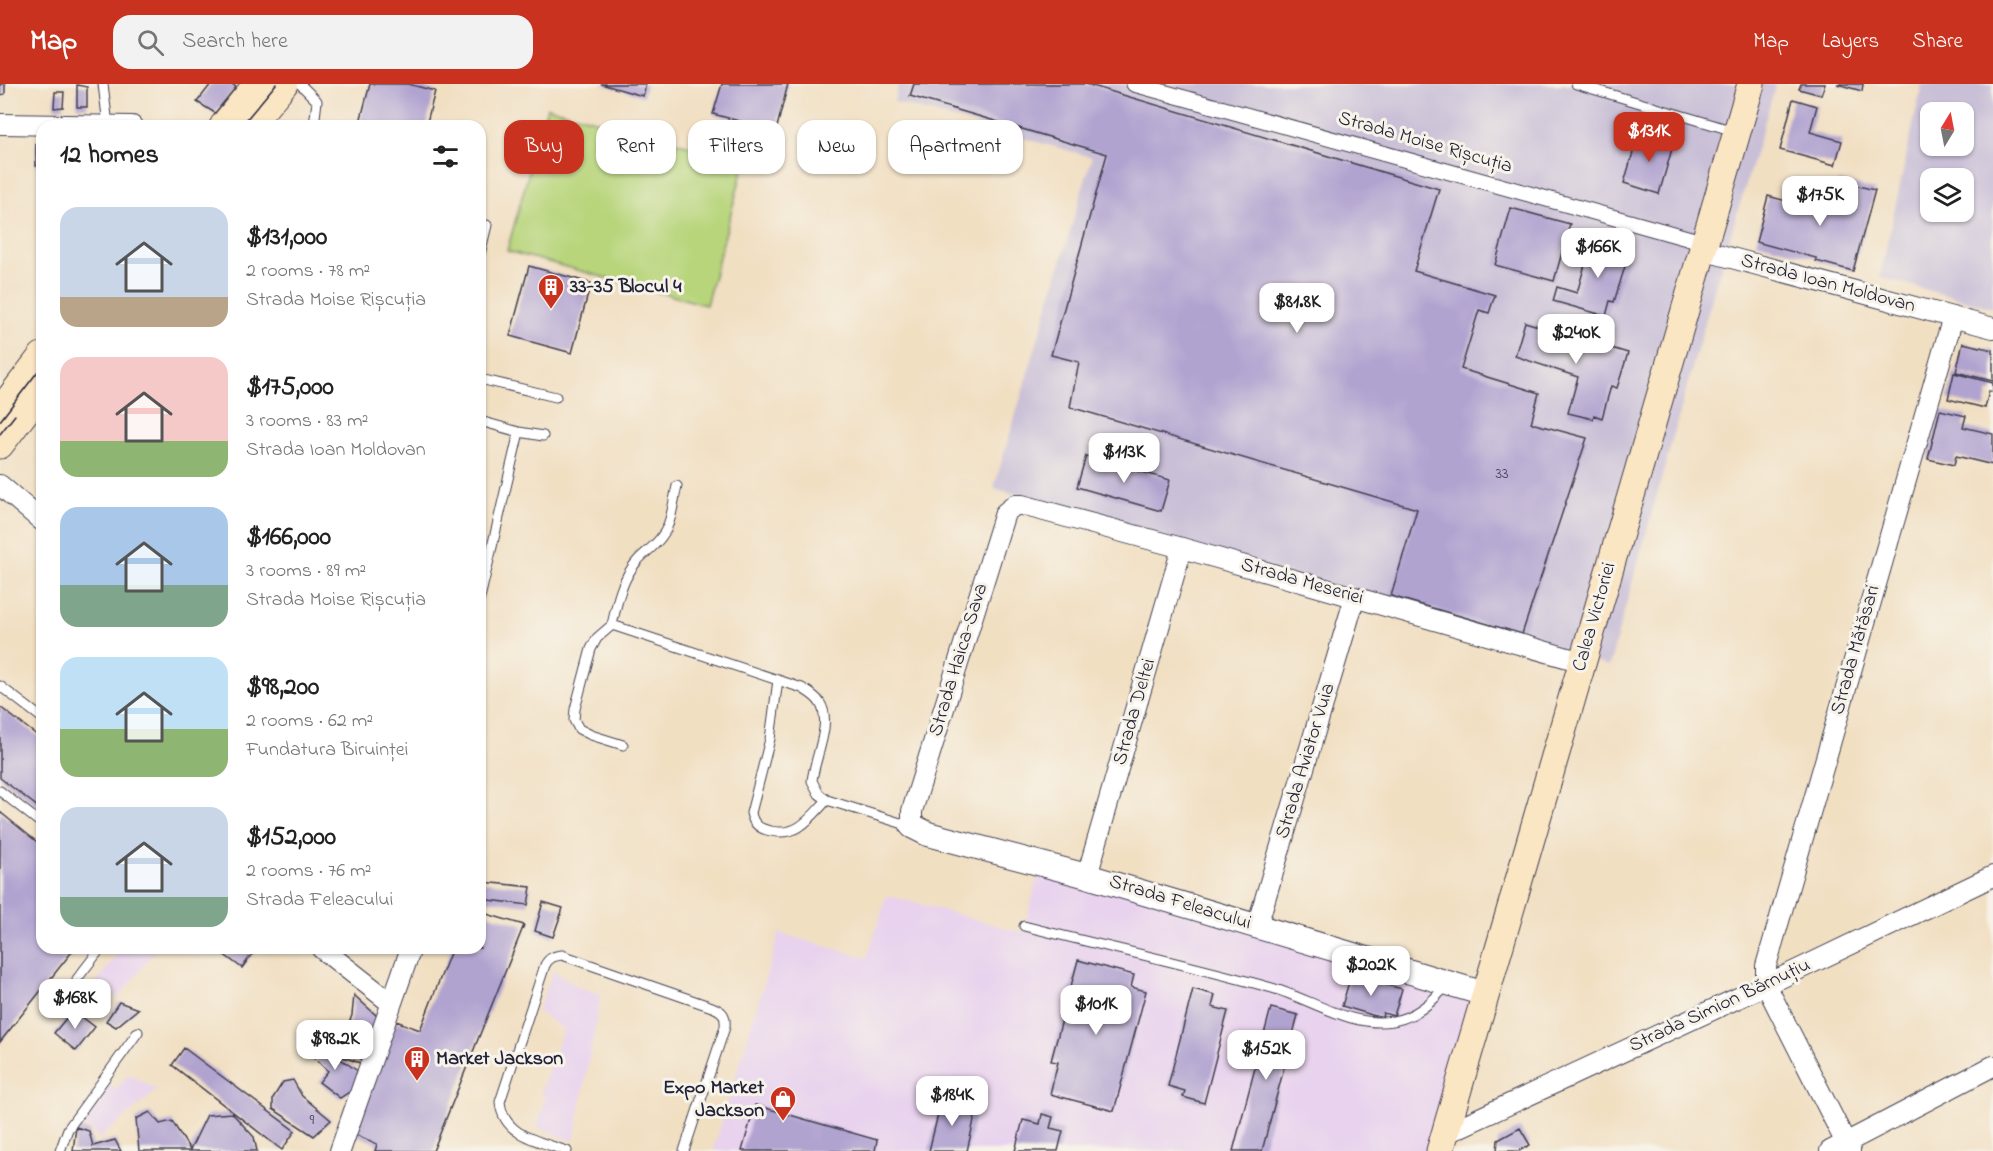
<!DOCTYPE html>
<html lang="en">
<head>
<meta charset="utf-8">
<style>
  :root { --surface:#fff; --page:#f2f2f2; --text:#222; --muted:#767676; --accent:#c8321e }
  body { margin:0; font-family:"Indie Flower",sans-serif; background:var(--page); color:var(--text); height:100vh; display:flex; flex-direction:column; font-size:22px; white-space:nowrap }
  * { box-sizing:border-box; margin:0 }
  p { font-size:20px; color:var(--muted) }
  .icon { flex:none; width:33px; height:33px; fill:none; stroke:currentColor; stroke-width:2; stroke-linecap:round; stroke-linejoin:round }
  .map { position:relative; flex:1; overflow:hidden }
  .panel { position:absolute; left:36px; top:36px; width:450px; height:834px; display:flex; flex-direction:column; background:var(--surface); border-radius:18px; box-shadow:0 2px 4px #0004 }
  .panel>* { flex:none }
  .top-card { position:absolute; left:504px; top:36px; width:570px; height:54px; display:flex; gap:12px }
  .needle { width:39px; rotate:10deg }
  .buttons { position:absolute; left:1920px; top:18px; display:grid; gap:12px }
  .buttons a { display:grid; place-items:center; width:54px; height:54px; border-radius:12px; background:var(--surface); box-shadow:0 2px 4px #0004; font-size:30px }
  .price { position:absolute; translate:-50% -51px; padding:0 14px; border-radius:12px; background:#fff; color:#222; font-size:20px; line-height:39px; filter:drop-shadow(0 2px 3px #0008) }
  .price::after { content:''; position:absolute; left:50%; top:36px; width:18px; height:14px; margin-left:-9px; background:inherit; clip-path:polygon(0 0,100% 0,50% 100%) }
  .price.selected { background:var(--accent); color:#fff }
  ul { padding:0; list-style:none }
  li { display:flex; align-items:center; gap:18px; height:150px; padding:0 24px }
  li span { display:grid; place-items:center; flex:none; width:168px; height:120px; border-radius:18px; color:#555 }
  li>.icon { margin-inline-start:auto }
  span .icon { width:72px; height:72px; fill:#fffc; stroke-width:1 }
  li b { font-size:26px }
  h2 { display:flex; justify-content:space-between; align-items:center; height:72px; padding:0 24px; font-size:26px }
  .tag { padding:0 21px; border-radius:18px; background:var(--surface); box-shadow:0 2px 4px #0004; font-size:21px; line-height:54px }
  .tag.selected { background:var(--accent); color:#fff }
  header { display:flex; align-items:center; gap:36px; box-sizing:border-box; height:84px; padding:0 30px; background:var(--accent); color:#fff }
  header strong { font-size:28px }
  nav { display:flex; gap:33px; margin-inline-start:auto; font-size:21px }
  .search { width:420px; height:54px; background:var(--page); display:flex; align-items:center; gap:15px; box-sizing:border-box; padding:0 21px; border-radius:18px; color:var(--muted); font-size:22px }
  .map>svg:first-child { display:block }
  .built { fill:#e8d2ee }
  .industrial { fill:#c9bfd7; fill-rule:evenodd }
  .green { fill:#b8d57b; stroke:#6d7c5b; stroke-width:1.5 }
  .building { fill:#b1a3d0 }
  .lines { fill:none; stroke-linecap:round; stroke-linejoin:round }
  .service-casing { stroke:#413e4f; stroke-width:11 }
  .pedestrian-casing { stroke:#413e4f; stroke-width:17 }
  .minor-casing { stroke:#413e4f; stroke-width:22 }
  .tertiary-casing { stroke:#413e4f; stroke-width:26 }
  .secondary-casing { stroke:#413e4f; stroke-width:29 }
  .service { stroke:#fff; stroke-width:9 }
  .pedestrian { stroke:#fff; stroke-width:15 }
  .minor { stroke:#fff; stroke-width:20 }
  .tertiary { stroke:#fff; stroke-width:24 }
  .secondary { stroke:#fbe6c4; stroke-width:27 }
  .tram { stroke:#22223b; stroke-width:1.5 }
  .labels { text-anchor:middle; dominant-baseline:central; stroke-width:6; stroke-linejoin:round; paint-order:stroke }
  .number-label { font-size:16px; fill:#464260 }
  .street-label { font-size:20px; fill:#22223b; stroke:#f7f3e8 }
  .poi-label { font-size:20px; font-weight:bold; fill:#22223b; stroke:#f7f3e8; text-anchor:start }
</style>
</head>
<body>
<header>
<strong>Map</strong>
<div class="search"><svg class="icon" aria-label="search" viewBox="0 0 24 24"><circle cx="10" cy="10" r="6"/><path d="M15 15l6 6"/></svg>Search here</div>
<nav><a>Map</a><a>Layers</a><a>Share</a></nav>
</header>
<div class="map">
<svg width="1993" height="1067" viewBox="0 0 1993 1067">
  <rect width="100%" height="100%" fill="#f7f3e8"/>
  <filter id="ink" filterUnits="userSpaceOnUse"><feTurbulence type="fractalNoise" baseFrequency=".0167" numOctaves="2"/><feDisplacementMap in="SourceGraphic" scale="12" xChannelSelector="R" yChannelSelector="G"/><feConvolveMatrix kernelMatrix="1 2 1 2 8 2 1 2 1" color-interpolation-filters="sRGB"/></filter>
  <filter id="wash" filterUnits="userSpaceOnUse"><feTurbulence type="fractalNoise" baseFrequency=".008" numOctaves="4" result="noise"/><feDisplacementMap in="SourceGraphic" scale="24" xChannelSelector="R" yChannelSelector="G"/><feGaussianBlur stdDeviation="1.35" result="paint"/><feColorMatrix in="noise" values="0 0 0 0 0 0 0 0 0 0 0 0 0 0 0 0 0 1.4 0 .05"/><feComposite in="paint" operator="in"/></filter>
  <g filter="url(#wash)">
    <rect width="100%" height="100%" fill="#f1dfc2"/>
    <!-- built -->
    <path class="built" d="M 1041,780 L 1485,910 L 1440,1067 L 713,1067 L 779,849 L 867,874 L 887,811 L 1023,849 Z
      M 122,864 L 157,864 L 118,915 L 96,898 Z
      M 553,887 L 582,905 L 601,910 L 574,1057 L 537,1043 L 546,1012 L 540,1010 L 563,945 L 538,927 Z
      M 129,990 L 157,1006 L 99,1055 L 93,1047 L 77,1035 L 105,996 L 115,1006 Z"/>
    <!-- industrial -->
    <path class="industrial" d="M 899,0 L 1776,0 L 1714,206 L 1609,582 L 994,404 L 1092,73 L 894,18 Z
      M 1922,0 L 1993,0 L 1993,224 L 1880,193 ZM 1930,28 L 1964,28 L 1964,62 L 1930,62 ZM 1930,94 L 1964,94 L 1964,128 L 1930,128 Z"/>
    <!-- green -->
    <path class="green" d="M 547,23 L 745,77 L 706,221 L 507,167 Z"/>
    <g id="blocks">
      <!-- building -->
      <path class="building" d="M 0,0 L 5,0 L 5,10 L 0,11 Z
        M 211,0 L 232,0 L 236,3 L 215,29 L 197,18 Z
        M 370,0 L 408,0 L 435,7 L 426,42 L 359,42 Z
        M 601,0 L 646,0 L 643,12 Z
        M 722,0 L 788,0 L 776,47 L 713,30 Z
        M 914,0 L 1086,0 L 1439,105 L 1414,187 L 1495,211 L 1489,229 L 1479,226 L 1461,285 L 1539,309 L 1531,339 L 1587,354 L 1522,550 L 1391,512 L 1417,425 L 1070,323 L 1079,278 L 1051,271 L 1107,70 L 910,12 Z
        M 1801,0 L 1825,0 L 1821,11 L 1799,5 Z
        M 1837,0 L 1863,0 L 1862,7 Z
        M 77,1 L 87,3 L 87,23 L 77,23 Z
        M 55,8 L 64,8 L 63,23 L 54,24 Z
        M 1793,15 L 1817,22 L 1810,48 L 1842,57 L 1835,81 L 1780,66 Z
        M 1639,48 L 1674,58 L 1659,110 L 1624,99 Z
        M 36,60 L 42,61 L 42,82 L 36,82 Z
        M 1838,97 L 1875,106 L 1853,187 L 1816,177 L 1816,174 L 1756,158 L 1768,112 L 1830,129 Z
        M 1511,124 L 1570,140 L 1554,197 L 1495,181 Z
        M 1598,154 L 1631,163 L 1614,218 L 1610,217 L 1606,232 L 1553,217 L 1557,203 L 1577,209 L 1589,166 L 1594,167 Z
        M 529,182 L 591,199 L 572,269 L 510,252 Z
        M 1525,238 L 1628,269 L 1617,304 L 1611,302 L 1602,334 L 1594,331 L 1593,335 L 1568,329 L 1578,293 L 1515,272 Z
        M 1963,259 L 1993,266 L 1993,297 L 1956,288 Z
        M 1954,289 L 1993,299 L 1993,308 L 1989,307 L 1985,324 L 1948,315 Z
        M 1940,326 L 1966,332 L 1963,343 L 1993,350 L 1993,381 L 1956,372 L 1954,381 L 1928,375 Z
        M 1086,372 L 1170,396 L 1161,427 L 1077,403 Z
        M 0,623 L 42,655 L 42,726 L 0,694 Z
        M 0,728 L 42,762 L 42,864 L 75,864 L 0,958 Z
        M 483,798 L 531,803 L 528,821 L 481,815 Z
        M 543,818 L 563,824 L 553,853 L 535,847 Z
        M 480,828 L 524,841 L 433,1067 L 375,1067 L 377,1060 L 354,1050 L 396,937 L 420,946 L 452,864 L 480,864 Z
        M 215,864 L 253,864 L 255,866 L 242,884 Z
        M 1078,876 L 1134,891 L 1131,903 L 1146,907 L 1114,1027 L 1050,1010 L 1058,978 L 1051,977 Z
        M 1351,891 L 1402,905 L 1394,932 L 1383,929 L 1382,934 L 1342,922 Z
        M 1193,905 L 1215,911 L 1212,923 L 1228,927 L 1204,1019 L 1183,1013 L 1185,1007 L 1168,1002 Z
        M 354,911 L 378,933 L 363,980 L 343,973 L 339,968 L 352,931 Z
        M 119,918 L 138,925 L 116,943 L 106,937 Z
        M 1271,924 L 1298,931 L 1262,1067 L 1233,1067 Z
        M 73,926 L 95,943 L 76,967 L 54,949 Z
        M 315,957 L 359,988 L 358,1002 L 340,1014 L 319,998 L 328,987 L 307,967 Z
        M 184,964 L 295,1047 L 282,1066 L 172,981 Z
        M 293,996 L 302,1012 L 331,1036 L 314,1052 L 273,1025 L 273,1014 L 283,998 Z
        M 943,1010 L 964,1015 L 961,1028 L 975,1032 L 967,1067 L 929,1067 Z
        M 755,1021 L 877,1056 L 875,1067 L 742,1067 Z
        M 150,1028 L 160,1040 L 172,1037 L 190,1066 L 207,1031 L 232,1029 L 254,1053 L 257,1067 L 139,1067 L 136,1035 Z
        M 1042,1030 L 1053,1033 L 1050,1044 L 1063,1047 L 1058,1067 L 1015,1067 L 1023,1036 L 1040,1040 Z
        M 76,1043 L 89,1047 L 93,1062 L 115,1056 L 121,1067 L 73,1067 Z
        M 1520,1044 L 1530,1061 L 1519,1067 L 1497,1067 L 1498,1056 Z"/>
    </g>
  </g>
  <g filter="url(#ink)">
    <use href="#blocks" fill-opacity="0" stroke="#413e4f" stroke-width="1.5"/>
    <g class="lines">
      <!-- service casing -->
      <g class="service-casing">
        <path id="service" d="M 103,0 L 108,41
          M 300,0 L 317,17 L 314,42
          M 1576,0 L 1734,47
          M 480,170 L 487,141
          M 480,295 L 556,313
          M 480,337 L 519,348 L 480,514
          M 519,348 L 543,352
          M 612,541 C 617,518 622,494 638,476 C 646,468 656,461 662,452 C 672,439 673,418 677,402
          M 778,596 L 770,655 L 751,729 C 753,740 759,745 771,747 C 798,753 810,734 827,716
          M 0,602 L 42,634
          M 623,661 L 591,651 L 579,645 L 574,636 L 575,625 L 591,565 L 597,554 L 612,541 L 802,604 C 808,608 816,612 820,619 C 833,639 814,675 812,697 L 819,710 L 827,716 L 910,742
          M 0,707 L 42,740
          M 1024,842 C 1107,863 1190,881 1272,904 C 1311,915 1351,944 1393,937 C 1417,933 1434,917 1448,899
          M 77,895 L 101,864
          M 60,1067 L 68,1045 L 138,948
          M 567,1067 C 539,1057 503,1052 500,1018 L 545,881 C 549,874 553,872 562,871 L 712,923 C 723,927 726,931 725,943 L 684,1067"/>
      </g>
      <!-- pedestrian casing -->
      <g class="pedestrian-casing">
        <path id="pedestrian" d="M 1134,0 L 1705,159"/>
      </g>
      <!-- minor casing -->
      <g class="minor-casing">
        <path id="minor" d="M 0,40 L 132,42
          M 1702,166 L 1993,244
          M 0,401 L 42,437
          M 912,742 L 912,727 L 1005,429 L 1015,421 L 1022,421 L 1182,464 L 1582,578
          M 1087,792 L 1182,464
          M 1257,842 L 1355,513
          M 321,864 L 391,919
          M 1445,1050 L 1766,901 L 1993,792
          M 340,1067 L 411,864
          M 1830,1067 L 1993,982
          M 1850,1067 L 1766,901 L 1766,882 L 1953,233"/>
      </g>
      <!-- tertiary casing -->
      <g class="tertiary-casing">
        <path id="tertiary" d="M 912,742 L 928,750 L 1087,792 L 1485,910"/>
      </g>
      <!-- secondary casing -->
      <g class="secondary-casing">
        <path id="secondary" d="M 223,42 L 257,0
          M 249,42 L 284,0
          M 0,327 L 42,272
          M 0,361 L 42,306
          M 1440,1067 L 1751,0"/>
      </g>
      <!-- service -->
      <use href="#service" class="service"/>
      <!-- pedestrian -->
      <use href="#pedestrian" class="pedestrian"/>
      <!-- minor -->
      <use href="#minor" class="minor"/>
      <!-- tertiary -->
      <use href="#tertiary" class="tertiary"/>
      <!-- secondary -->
      <use href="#secondary" class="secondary"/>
      <!-- tram -->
      <path class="tram" d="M 241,42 L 276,0
        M 0,337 L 42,282
        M 0,350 L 15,331"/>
    </g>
  </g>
  <!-- icons -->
  <defs>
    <g id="building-pin" transform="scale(1.35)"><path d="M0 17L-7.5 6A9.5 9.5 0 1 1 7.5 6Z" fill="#c8321e" stroke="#f7f3e8"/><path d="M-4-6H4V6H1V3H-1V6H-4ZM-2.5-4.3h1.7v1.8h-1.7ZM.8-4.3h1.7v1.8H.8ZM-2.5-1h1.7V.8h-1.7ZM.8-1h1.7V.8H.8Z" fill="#fff"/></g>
    <g id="shop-pin" transform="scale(1.35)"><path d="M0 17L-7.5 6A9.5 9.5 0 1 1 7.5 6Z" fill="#c8321e" stroke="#f7f3e8"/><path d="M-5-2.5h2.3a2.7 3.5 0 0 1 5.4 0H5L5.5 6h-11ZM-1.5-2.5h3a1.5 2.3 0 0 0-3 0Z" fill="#fff"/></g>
  </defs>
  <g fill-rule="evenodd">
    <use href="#building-pin" x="551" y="203"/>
    <use href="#building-pin" x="417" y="975"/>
    <use href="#shop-pin" x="783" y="1015"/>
  </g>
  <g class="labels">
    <!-- number labels -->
    <g class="number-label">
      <text x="1502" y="390">33</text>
      <text x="312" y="1036">9</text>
    </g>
    <!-- street labels -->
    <g class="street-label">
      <text transform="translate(1425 59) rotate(16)">Strada Moise Rișcuția</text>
      <text transform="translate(1828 200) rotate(15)">Strada Ioan Moldovan</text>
      <text transform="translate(1302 498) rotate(16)">Strada Meseriei</text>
      <text transform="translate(1595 533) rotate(-74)">Calea Victoriei</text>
      <text transform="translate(1856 566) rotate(-74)">Strada Mătăsari</text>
      <text transform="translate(959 576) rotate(-73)">Strada Haica-Sava</text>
      <text transform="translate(1135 628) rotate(-74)">Strada Deltei</text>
      <text transform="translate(1306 677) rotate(-73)">Strada Aviator Vuia</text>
      <text transform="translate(1180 819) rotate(17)">Strada Feleacului</text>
      <text transform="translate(1720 922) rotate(-25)">Strada Simion Bărnuțiu</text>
    </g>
    <!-- poi labels -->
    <g class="poi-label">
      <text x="570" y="203">33-35 Blocul 4</text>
      <text x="436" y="975">Market Jackson</text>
      <text x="764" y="1004" text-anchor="end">Expo Market<tspan x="764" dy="23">Jackson</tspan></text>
    </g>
  </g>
</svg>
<div class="buttons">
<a><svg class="needle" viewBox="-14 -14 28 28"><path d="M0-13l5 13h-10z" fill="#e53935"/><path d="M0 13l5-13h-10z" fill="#767676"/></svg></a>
<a><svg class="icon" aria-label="layers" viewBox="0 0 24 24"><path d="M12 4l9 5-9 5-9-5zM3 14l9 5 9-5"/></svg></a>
</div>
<b class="price selected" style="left:1649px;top:79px">$131K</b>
<b class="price" style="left:1820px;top:143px">$175K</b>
<b class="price" style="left:1598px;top:195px">$166K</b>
<b class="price" style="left:1297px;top:250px">$81.8K</b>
<b class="price" style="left:1576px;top:281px">$240K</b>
<b class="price" style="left:1124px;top:400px">$113K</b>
<b class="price" style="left:1371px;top:913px">$202K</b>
<b class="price" style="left:75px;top:946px">$168K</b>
<b class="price" style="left:1096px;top:952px">$101K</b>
<b class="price" style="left:335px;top:987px">$98.2K</b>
<b class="price" style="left:1266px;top:997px">$152K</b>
<b class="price" style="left:952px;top:1043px">$184K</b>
<div class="top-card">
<a class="tag selected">Buy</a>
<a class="tag">Rent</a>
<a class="tag">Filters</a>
<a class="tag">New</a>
<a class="tag">Apartment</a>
</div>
<section class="panel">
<h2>12 homes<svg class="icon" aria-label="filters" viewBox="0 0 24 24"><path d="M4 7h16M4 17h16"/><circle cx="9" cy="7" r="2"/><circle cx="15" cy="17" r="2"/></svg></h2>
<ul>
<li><span style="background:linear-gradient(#c9d6e8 75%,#b9a48a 0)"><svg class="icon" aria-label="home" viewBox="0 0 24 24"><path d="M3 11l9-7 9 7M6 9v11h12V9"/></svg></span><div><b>$131,000</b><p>2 rooms · 78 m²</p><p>Strada Moise Rișcuția</p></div></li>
<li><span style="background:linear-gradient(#f6c9c9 70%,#8fb573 0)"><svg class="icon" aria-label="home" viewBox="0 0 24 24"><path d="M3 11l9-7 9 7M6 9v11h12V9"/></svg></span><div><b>$175,000</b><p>3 rooms · 83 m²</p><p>Strada Ioan Moldovan</p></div></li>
<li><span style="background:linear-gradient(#a9c7e8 65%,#7fa58c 0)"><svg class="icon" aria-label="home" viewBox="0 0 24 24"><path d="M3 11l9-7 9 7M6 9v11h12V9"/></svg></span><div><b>$166,000</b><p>3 rooms · 89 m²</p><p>Strada Moise Rișcuția</p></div></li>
<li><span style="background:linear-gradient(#bfe0f5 60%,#8fb573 0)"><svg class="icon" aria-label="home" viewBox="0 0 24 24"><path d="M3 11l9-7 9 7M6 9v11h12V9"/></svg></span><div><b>$98,200</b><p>2 rooms · 62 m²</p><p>Fundatura Biruinței</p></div></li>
<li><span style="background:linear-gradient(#c9d6e8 75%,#7fa58c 0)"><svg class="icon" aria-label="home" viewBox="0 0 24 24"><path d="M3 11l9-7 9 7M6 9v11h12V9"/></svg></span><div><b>$152,000</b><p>2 rooms · 76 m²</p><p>Strada Feleacului</p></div></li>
</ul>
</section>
</div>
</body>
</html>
